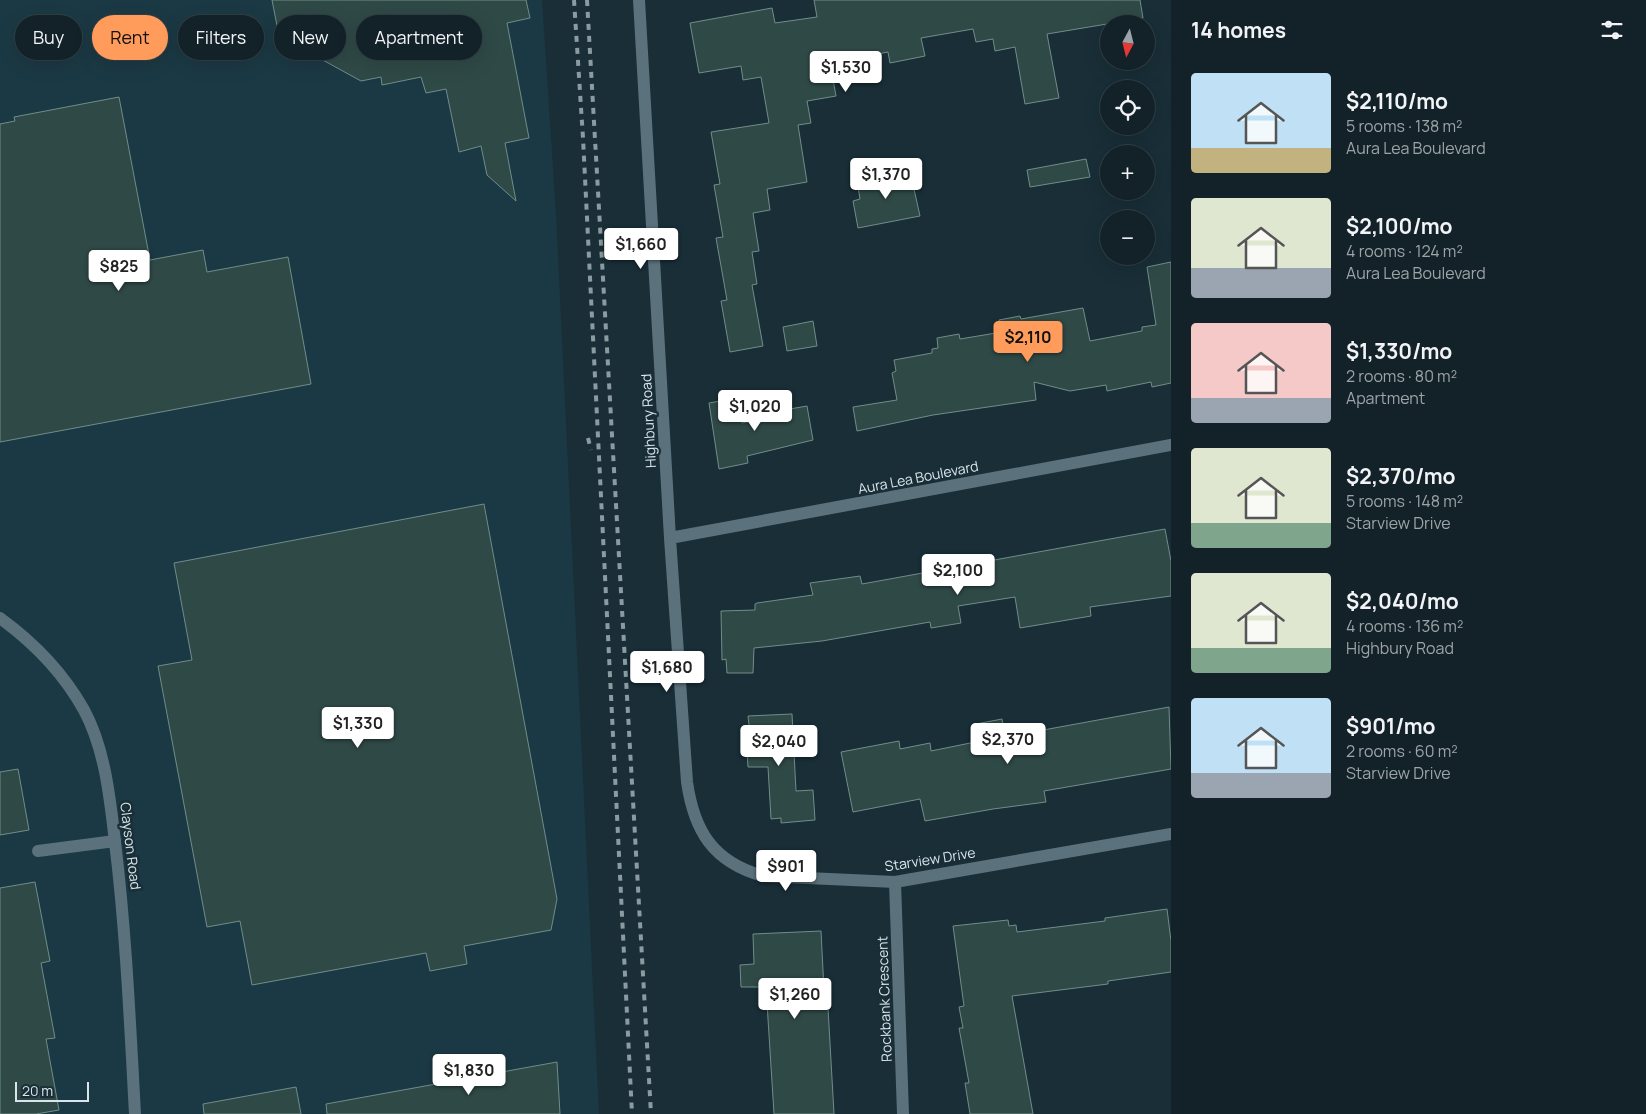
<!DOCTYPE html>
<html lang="en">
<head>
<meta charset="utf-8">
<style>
  :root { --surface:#132229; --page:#1c2a31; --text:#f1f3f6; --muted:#9da4a8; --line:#323f46; --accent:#ff9b5b }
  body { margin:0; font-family:Manrope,sans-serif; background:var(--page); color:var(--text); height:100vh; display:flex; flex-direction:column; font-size:19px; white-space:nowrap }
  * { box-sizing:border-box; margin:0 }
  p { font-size:16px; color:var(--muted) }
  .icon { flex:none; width:28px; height:28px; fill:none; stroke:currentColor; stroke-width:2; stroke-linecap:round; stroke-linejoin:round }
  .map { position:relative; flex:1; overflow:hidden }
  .drawer { display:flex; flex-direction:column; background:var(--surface); width:475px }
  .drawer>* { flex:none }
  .top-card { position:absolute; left:15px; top:15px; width:475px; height:45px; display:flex; gap:10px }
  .needle { width:32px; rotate:187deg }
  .tools { position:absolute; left:1100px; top:15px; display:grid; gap:10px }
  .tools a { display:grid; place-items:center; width:55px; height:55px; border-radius:50%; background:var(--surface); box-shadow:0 5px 20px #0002,0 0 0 1px var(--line); font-size:25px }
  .scale { position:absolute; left:15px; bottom:12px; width:74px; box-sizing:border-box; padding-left:5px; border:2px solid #d8e5eb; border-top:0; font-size:14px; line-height:18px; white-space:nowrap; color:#d8e5eb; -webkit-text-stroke:4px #192e37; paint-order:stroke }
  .price { position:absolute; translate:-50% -42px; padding:0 11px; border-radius:5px; background:#fff; color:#222; font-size:16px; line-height:32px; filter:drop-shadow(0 1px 2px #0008) }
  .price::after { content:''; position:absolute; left:50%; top:30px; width:15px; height:11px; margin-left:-8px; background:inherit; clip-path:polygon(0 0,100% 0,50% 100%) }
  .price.selected { background:var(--accent); color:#111 }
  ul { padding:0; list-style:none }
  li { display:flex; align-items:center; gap:15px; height:125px; padding:0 20px }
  li span { display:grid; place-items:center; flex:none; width:140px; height:100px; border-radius:5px; color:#555 }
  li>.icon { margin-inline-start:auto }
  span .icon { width:60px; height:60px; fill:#fffc; stroke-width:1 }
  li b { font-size:21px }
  h2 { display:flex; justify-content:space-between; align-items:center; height:60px; padding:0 20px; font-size:21px }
  .tag { padding:0 18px; border-radius:22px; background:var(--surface); box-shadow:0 5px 20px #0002,0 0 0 1px var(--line); font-size:18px; line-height:45px }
  .tag.selected { background:var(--accent); color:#111 }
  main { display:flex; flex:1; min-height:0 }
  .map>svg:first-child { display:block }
  .built { fill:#1b3944 }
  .building { fill:#2f4947; stroke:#718d8a }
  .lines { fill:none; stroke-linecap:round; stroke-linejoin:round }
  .service { stroke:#5b727c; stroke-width:12 }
  .minor { stroke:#5b727c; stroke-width:12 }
  .rail { stroke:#8b9ba2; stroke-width:4; stroke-dasharray:6 6; stroke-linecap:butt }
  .labels { text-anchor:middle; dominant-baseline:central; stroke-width:5; stroke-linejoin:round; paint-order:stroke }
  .street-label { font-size:14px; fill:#d8e5eb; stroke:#192e37 }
</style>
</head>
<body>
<main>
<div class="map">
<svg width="1171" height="1114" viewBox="0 0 1171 1114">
  <rect width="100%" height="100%" fill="#192e37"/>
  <!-- built -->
  <path class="built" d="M 0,0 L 542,0 L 556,214 L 599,1114 L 0,1114 Z"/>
  <!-- building -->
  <path class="building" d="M 272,0 L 526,0 L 530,18 L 507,23 L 529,138 L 505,143 L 516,201 L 487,175 L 481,146 L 459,152 L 446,89 L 426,93 L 421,77 L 382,85 L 381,77 L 361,81 L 279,36 Z
    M 814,0 L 1140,0 L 1143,18 L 1047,34 L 1059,98 L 1025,104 L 1015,47 L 995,51 L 993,39 L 976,42 L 973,29 L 921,38 L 925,56 L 890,63 L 888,52 L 830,63 L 836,96 L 807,101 L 811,123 L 798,125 L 807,182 L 767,189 L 770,210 L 753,213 L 759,251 L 752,252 L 757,284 L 752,285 L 763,346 L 730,352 L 721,301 L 727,300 L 716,238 L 723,237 L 714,185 L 720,184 L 711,132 L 769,123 L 761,77 L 743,80 L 741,66 L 699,73 L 690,23 L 772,8 L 775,23 L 817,17 Z
    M 119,97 L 150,260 L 203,250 L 207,272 L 288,257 L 311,384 L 0,442 L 0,124 L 15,121 L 14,117 Z
    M 1086,159 L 1090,177 L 1030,187 L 1027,170 Z
    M 910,171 L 920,216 L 858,228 L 853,201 L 860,199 L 857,181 Z
    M 1171,262 L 1171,383 L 1152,387 L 1151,382 L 1107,391 L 1106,385 L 1070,391 L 1034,382 L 1036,400 L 933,415 L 857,431 L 853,407 L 897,400 L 892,373 L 896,371 L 894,360 L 932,353 L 932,349 L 938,348 L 937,338 L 959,334 L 960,339 L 1002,332 L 999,320 L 1020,316 L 1021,319 L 1083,308 L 1090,341 L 1142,331 L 1142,327 L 1156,325 L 1147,267 Z
    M 813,321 L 817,346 L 787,351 L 783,327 Z
    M 737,398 L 742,423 L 784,414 L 784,410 L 807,406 L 813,440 L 747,456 L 748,463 L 719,469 L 709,403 Z
    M 484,504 L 557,899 L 551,930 L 464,946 L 467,964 L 430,971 L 426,953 L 252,985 L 240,921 L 207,927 L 158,666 L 192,660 L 174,563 Z
    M 1165,529 L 1171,561 L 1171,596 L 1090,607 L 1091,616 L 1020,628 L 1015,597 L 958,606 L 961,623 L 931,628 L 930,622 L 822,641 L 754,648 L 753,673 L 727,673 L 726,659 L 722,660 L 721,611 L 755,610 L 755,604 L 757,603 L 813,595 L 810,583 L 860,576 L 862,584 Z
    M 1169,707 L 1171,769 L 1044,791 L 1046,802 L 993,809 L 925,821 L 920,799 L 853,812 L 841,752 L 899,741 L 900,749 L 930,743 L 931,751 L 980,741 L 976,724 L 1002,719 L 1005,737 Z
    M 792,714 L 796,791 L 813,790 L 815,820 L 781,823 L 781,818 L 771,819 L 768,767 L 748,767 L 746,734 L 750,734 L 748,716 Z
    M 18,769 L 29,830 L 0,835 L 0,772 Z
    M 35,882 L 50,961 L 41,963 L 55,1038 L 46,1039 L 59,1110 L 36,1114 L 0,1114 L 0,888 Z
    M 1167,909 L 1171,941 L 1171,972 L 1108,981 L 1108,984 L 1012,996 L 1033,1114 L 970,1114 L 965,1083 L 969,1083 L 959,1028 L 963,1028 L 959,1007 L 964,1006 L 953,926 L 1008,920 L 1009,926 L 1016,925 L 1017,932 L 1105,921 L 1105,918 Z
    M 821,931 L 824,990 L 827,990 L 834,1114 L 774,1114 L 766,987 L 741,987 L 740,965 L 754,964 L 753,934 Z
    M 557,1062 L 560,1114 L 327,1114 L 326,1104 Z
    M 296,1087 L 301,1114 L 204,1114 L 203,1104 Z"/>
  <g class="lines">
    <!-- service -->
    <path class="service" d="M 38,851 L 115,841"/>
    <!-- minor -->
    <path class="minor" d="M 639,0 L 670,538 L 687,782 C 694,831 713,862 763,876 L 895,882 L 1171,834
      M 670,538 L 1171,445
      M 0,618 C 33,642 64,674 84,710 C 105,749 110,798 115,842 C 126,932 130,1023 135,1114
      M 895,882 L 903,1114"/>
    <!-- rail -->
    <path class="rail" d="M 574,0 L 583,138 L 632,1114
      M 587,0 L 651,1114
      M 588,438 L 591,450"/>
  </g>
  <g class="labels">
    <!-- street labels -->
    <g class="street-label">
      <text transform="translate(648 421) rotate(-93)">Highbury Road</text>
      <text transform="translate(918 477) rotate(-11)">Aura Lea Boulevard</text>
      <text transform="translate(131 846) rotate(83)">Clayson Road</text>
      <text transform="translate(930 859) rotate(-9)">Starview Drive</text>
      <text transform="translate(884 999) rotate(-92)">Rockbank Crescent</text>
    </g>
  </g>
</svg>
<div class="tools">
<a><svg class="needle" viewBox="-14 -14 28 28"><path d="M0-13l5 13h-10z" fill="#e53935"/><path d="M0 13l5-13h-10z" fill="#9da4a8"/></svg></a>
<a><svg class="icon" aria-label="locate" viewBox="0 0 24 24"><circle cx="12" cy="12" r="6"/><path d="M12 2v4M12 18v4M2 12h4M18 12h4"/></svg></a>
<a>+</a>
<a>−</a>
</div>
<div class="scale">20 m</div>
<b class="price" style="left:846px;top:93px">$1,530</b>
<b class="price" style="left:886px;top:200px">$1,370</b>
<b class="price" style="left:641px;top:270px">$1,660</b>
<b class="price" style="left:119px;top:292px">$825</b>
<b class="price selected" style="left:1028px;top:363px">$2,110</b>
<b class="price" style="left:755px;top:432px">$1,020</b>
<b class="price" style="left:958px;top:596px">$2,100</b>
<b class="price" style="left:667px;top:693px">$1,680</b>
<b class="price" style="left:358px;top:749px">$1,330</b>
<b class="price" style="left:1008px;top:765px">$2,370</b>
<b class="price" style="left:779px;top:767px">$2,040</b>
<b class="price" style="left:786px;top:892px">$901</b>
<b class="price" style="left:795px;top:1020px">$1,260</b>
<b class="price" style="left:469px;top:1096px">$1,830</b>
<div class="top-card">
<a class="tag">Buy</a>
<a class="tag selected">Rent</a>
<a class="tag">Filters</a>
<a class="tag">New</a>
<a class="tag">Apartment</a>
</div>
</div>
<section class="drawer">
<h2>14 homes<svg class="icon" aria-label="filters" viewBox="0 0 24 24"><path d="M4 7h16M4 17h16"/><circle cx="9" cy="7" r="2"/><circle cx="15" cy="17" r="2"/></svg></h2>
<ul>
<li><span style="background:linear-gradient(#bfe0f5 75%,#c2b280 0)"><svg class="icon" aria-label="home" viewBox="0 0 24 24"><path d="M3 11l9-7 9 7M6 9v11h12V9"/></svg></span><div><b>$2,110/mo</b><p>5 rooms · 138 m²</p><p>Aura Lea Boulevard</p></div></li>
<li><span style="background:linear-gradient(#dfe7d0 70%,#9aa5b1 0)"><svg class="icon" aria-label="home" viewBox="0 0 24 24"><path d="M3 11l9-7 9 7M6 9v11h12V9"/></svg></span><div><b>$2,100/mo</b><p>4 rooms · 124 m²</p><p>Aura Lea Boulevard</p></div></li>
<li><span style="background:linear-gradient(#f6c9c9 75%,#9aa5b1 0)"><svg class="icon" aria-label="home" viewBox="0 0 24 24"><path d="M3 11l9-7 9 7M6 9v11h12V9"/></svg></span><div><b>$1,330/mo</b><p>2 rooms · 80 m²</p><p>Apartment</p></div></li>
<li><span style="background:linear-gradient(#dfe7d0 75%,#7fa58c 0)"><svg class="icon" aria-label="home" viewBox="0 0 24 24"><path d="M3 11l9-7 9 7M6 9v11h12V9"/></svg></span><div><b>$2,370/mo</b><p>5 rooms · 148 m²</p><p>Starview Drive</p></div></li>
<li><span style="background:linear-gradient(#dfe7d0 75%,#7fa58c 0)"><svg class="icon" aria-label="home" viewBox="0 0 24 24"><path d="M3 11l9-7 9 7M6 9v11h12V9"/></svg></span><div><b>$2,040/mo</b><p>4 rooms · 136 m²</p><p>Highbury Road</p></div></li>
<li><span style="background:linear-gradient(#bfe0f5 75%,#9aa5b1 0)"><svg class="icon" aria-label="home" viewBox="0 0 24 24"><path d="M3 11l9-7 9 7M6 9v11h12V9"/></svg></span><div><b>$901/mo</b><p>2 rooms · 60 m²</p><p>Starview Drive</p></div></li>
</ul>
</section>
</main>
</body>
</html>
